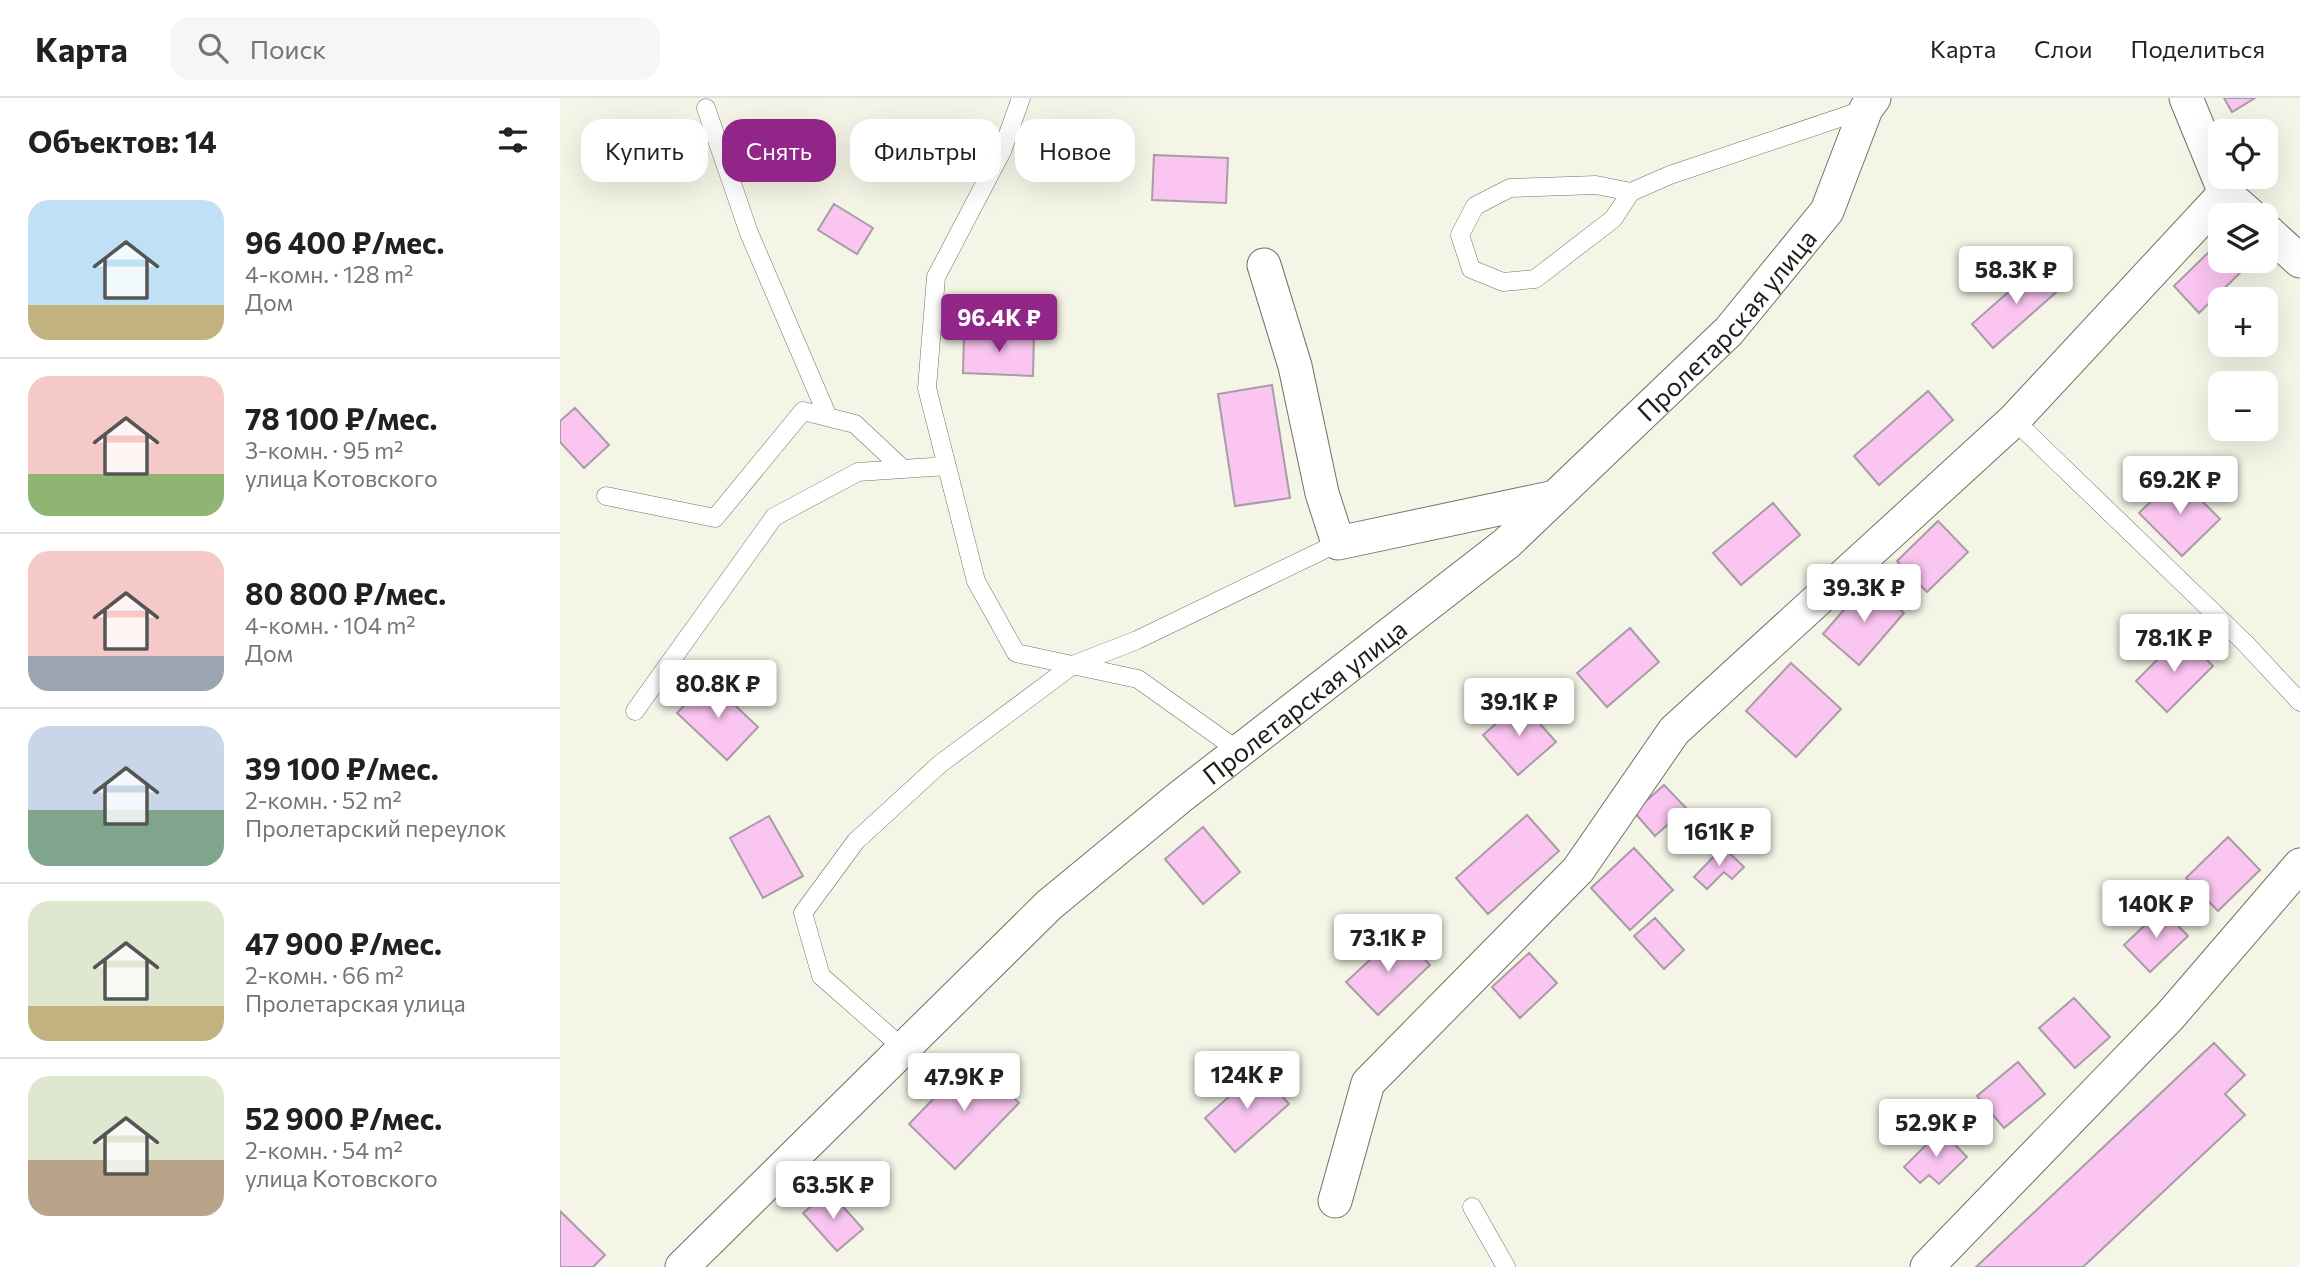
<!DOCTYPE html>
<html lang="ru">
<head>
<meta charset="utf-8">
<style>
  :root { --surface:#fff; --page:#f6f6f6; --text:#202124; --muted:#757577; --line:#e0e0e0; --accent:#922688 }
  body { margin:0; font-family:Commissioner,sans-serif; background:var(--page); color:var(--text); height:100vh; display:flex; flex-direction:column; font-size:26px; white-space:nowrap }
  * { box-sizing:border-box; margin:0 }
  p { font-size:23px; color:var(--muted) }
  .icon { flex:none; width:38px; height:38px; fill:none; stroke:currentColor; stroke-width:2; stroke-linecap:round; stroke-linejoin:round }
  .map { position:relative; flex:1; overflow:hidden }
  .details { display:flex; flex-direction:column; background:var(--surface); width:560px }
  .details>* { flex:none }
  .hud { position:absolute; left:21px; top:21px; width:665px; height:63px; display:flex; gap:14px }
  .buttons { position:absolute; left:1648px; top:21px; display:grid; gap:14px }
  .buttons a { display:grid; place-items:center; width:70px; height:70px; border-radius:14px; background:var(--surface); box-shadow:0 7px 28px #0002; font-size:35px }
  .price { position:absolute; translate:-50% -60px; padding:0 16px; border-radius:7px; background:#fff; color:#222; font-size:23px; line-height:46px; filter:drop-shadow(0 2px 4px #0008) }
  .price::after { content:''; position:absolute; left:50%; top:42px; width:21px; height:16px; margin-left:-10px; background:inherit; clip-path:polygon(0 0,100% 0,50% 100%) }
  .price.current { background:var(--accent); color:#fff }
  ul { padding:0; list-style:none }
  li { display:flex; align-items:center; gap:21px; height:175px; padding:0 28px }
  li+li { border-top:2px solid var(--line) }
  li span { display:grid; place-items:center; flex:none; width:196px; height:140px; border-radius:21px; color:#555 }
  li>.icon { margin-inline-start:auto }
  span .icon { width:84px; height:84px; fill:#fffc; stroke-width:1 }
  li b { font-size:30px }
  h2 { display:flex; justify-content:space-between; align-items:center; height:84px; padding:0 28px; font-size:30px }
  .tag { padding:0 24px; border-radius:21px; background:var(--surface); box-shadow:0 7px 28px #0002; font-size:24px; line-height:63px }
  .tag.current { background:var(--accent); color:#fff }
  header { display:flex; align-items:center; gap:42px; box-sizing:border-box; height:98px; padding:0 35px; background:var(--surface); border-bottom:2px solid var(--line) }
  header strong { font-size:33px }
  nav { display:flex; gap:38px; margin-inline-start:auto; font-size:24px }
  .search { width:490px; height:63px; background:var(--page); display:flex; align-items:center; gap:18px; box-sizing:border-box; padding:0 24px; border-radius:21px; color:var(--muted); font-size:26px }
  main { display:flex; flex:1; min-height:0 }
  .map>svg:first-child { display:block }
  .building { fill:#fac5f1; stroke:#a89ca6; stroke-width:2 }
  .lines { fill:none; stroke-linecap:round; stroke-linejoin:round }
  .lane-casing { stroke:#717265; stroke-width:19 }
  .street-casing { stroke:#717265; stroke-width:35 }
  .lane { stroke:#fff; stroke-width:18 }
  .street { stroke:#fff; stroke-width:33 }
  .labels { text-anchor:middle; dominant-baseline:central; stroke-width:6; stroke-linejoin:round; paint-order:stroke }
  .street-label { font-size:26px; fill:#1e1e19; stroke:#fff }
</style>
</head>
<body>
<header>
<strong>Карта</strong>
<div class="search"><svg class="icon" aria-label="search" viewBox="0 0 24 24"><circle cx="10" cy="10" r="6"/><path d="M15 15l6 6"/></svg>Поиск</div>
<nav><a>Карта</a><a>Слои</a><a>Поделиться</a></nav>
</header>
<main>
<section class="details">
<h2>Объектов: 14<svg class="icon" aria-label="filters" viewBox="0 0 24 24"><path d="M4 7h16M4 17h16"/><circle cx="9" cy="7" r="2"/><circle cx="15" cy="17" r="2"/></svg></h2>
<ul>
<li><span style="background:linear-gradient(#bfe0f5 75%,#c2b280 0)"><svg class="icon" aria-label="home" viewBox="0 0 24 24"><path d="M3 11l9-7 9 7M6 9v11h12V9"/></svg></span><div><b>96 400 ₽/мес.</b><p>4-комн. · 128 m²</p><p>Дом</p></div></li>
<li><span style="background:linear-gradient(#f6c9c9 70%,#8fb573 0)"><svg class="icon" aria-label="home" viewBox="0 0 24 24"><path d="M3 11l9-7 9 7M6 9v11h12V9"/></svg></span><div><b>78 100 ₽/мес.</b><p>3-комн. · 95 m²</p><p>улица Котовского</p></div></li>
<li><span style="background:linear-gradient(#f6c9c9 75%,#9aa5b1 0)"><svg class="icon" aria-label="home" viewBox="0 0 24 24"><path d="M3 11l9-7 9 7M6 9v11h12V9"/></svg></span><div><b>80 800 ₽/мес.</b><p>4-комн. · 104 m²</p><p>Дом</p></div></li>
<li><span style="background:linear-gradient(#c9d6e8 60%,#7fa58c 0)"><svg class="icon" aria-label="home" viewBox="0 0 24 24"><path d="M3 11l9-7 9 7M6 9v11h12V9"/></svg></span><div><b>39 100 ₽/мес.</b><p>2-комн. · 52 m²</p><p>Пролетарский переулок</p></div></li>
<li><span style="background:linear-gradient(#dfe7d0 75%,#c2b280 0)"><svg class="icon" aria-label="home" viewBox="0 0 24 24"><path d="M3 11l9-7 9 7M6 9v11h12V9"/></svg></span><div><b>47 900 ₽/мес.</b><p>2-комн. · 66 m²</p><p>Пролетарская улица</p></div></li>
<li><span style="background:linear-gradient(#dfe7d0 60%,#b9a48a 0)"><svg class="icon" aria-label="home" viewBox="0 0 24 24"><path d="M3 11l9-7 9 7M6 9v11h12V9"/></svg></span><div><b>52 900 ₽/мес.</b><p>2-комн. · 54 m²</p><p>улица Котовского</p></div></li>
</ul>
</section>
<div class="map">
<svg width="1740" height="1169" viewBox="0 0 1740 1169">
  <rect width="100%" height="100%" fill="#f4f5e6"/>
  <!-- building -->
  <path class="building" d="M 1664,0 L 1695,0 L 1672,14 Z
    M 594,57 L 668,60 L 666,105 L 592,102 Z
    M 274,106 L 313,130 L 297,156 L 258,132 Z
    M 1655,148 L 1661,153 L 1661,163 L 1670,163 L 1681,174 L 1639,215 L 1614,188 Z
    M 1479,167 L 1501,190 L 1433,250 L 1412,226 Z
    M 404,235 L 474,237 L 473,278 L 403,275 Z
    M 712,287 L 730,400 L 675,408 L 658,296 Z
    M 1368,293 L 1393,322 L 1319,387 L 1294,358 Z
    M 15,310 L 49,347 L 24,370 L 0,344 L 0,323 Z
    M 1617,378 L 1660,421 L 1622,458 L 1579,415 Z
    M 1213,405 L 1240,437 L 1181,487 L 1153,455 Z
    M 1378,423 L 1408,454 L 1367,494 L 1337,463 Z
    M 1308,484 L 1344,515 L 1299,567 L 1263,536 Z
    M 1070,530 L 1099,564 L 1047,609 L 1017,575 Z
    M 1622,537 L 1653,568 L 1607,614 L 1576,583 Z
    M 1231,565 L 1281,611 L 1236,659 L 1186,613 Z
    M 148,582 L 198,629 L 167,662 L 117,615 Z
    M 961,604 L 996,644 L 958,677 L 923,637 Z
    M 1104,687 L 1126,710 L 1095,738 L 1074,714 Z
    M 967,717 L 999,753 L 928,816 L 896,780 Z
    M 209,718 L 243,778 L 203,800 L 170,740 Z
    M 643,729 L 680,774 L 643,806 L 605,761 Z
    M 1668,739 L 1700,772 L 1658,813 L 1626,780 Z
    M 1163,749 L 1184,769 L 1172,781 L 1164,774 L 1147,791 L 1134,779 Z
    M 1074,750 L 1113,792 L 1070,832 L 1031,790 Z
    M 1602,811 L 1628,838 L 1590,874 L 1564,847 Z
    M 1095,820 L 1124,852 L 1104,871 L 1074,838 Z
    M 840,834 L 870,867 L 818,917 L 786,884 Z
    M 969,855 L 997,885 L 960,920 L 932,889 Z
    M 1514,900 L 1550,939 L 1515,970 L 1479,930 Z
    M 1654,945 L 1685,977 L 1665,996 L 1685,1017 L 1523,1169 L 1416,1169 Z
    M 413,960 L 459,1005 L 395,1071 L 349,1026 Z
    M 1458,964 L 1485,996 L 1444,1030 L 1417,998 Z
    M 699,972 L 729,1006 L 675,1054 L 645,1020 Z
    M 1381,1032 L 1407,1059 L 1379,1086 L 1369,1077 L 1360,1085 L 1344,1069 Z
    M 269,1093 L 303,1131 L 277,1153 L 243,1115 Z
    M 0,1113 L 45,1157 L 33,1169 L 0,1169 Z"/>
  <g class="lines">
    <!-- lane casing -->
    <g class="lane-casing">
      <path id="lane" d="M 461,0 L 442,53 L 376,179 L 367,290 L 416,483 L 456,555 L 578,581 L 679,653
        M 146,10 L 189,135 L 268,319
        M 1071,94 L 1036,87 L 950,90 L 915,108 L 900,137 L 911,171 L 943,184 L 975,181 L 1053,121 L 1071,94 L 1110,77 L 1306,11
        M 1454,322 L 1685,545 L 1740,604
        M 46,398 L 155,420 L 243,313 L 295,326 L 343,371
        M 75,613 L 214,419 L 298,374 L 387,368
        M 344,951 L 261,878 L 243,815 L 296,743 L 380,666 L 513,567 L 577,542 L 778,445
        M 912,1109 L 946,1169"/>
    </g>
    <!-- street casing -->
    <g class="street-casing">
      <g id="street">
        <path d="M 1626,0 L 1665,95 L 1690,117"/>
        <path d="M 1706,132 L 1740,163"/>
        <path d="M 704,167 L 735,268 L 762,395 L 778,445 L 995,399"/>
        <path d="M 775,1103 L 808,985 L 1018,772 L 1114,633 L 1454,322 L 1665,95"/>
        <path id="s1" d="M 122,1169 L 489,807 L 620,699 L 947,445 L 1169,233 L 1267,113 L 1306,11 L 1314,0"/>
        <path d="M 1367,1169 L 1610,918 L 1740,767"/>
      </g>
    </g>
    <!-- lane -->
    <use href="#lane" class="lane"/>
    <!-- street -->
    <use href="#street" class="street"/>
  </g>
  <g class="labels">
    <!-- street labels -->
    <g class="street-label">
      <text stroke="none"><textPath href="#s1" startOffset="1409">Пролетарская улица</textPath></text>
      <text stroke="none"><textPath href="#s1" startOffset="842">Пролетарская улица</textPath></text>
    </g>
  </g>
</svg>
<div class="buttons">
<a><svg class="icon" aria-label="locate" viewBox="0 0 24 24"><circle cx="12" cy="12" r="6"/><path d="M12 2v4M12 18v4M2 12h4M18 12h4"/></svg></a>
<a><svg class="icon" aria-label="layers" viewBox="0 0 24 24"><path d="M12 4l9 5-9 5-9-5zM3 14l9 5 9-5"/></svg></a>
<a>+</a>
<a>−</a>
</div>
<b class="price" style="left:1456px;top:208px">58.3K ₽</b>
<b class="price current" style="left:439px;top:256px">96.4K ₽</b>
<b class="price" style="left:1620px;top:418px">69.2K ₽</b>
<b class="price" style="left:1304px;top:526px">39.3K ₽</b>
<b class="price" style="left:1614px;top:576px">78.1K ₽</b>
<b class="price" style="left:158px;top:622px">80.8K ₽</b>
<b class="price" style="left:959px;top:640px">39.1K ₽</b>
<b class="price" style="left:1159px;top:770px">161K ₽</b>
<b class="price" style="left:1596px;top:842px">140K ₽</b>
<b class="price" style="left:828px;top:876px">73.1K ₽</b>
<b class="price" style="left:687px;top:1013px">124K ₽</b>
<b class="price" style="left:404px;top:1015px">47.9K ₽</b>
<b class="price" style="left:1376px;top:1061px">52.9K ₽</b>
<b class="price" style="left:273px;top:1123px">63.5K ₽</b>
<div class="hud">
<a class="tag">Купить</a>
<a class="tag current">Снять</a>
<a class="tag">Фильтры</a>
<a class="tag">Новое</a>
</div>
</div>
</main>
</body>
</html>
